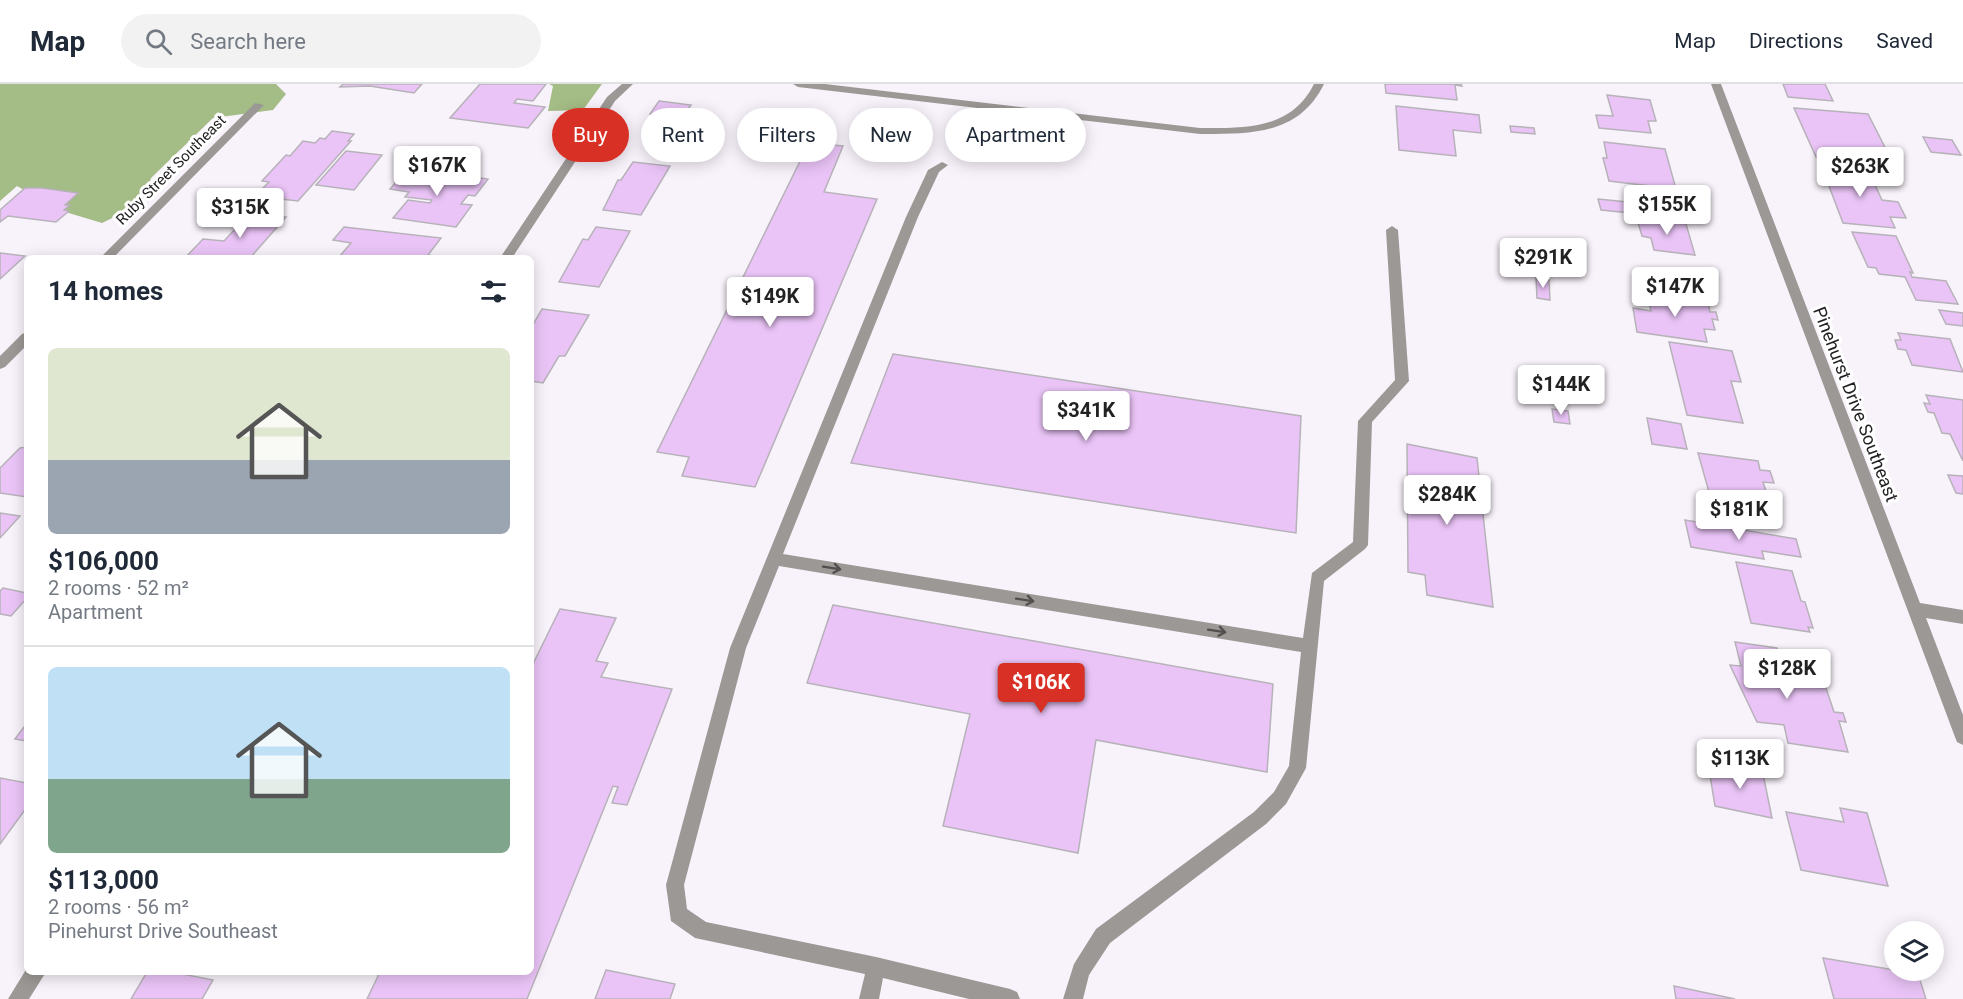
<!DOCTYPE html>
<html lang="en">
<head>
<meta charset="utf-8">
<style>
  :root { --surface:#fff; --page:#f2f2f3; --text:#1f2937; --muted:#747a83; --line:#e0e1e3; --accent:#d93025 }
  body { margin:0; font-family:Roboto,sans-serif; background:var(--page); color:var(--text); height:100vh; display:flex; flex-direction:column; font-size:22px; white-space:nowrap }
  * { box-sizing:border-box; margin:0 }
  p { font-size:20px; color:var(--muted) }
  .icon { flex:none; width:33px; height:33px; fill:none; stroke:currentColor; stroke-width:2; stroke-linecap:round; stroke-linejoin:round }
  .map { position:relative; flex:1; overflow:hidden }
  .panel { position:absolute; left:24px; top:171px; width:510px; height:720px; display:flex; flex-direction:column; background:var(--surface); border-radius:9px; box-shadow:0 3px 15px #0003 }
  .panel>* { flex:none }
  .hud { position:absolute; left:552px; top:24px; width:570px; height:54px; display:flex; gap:12px }
  .buttons { position:absolute; left:1884px; top:837px; display:grid; gap:12px }
  .buttons a { display:grid; place-items:center; width:60px; height:60px; border-radius:50%; background:var(--surface); box-shadow:0 3px 15px #0003; font-size:30px }
  .price { position:absolute; translate:-50% -51px; padding:0 14px; border-radius:6px; background:#fff; color:#222; font-size:20px; line-height:39px; filter:drop-shadow(0 2px 3px #0008) }
  .price::after { content:''; position:absolute; left:50%; top:36px; width:18px; height:14px; margin-left:-9px; background:inherit; clip-path:polygon(0 0,100% 0,50% 100%) }
  .price.active { background:var(--accent); color:#fff }
  ul { padding:0; list-style:none }
  li { display:grid; align-content:center; gap:12px; height:318px; padding:0 24px }
  li+li { border-top:2px solid var(--line) }
  li span { display:grid; place-items:center; height:186px; border-radius:9px; color:#555 }
  li>.icon { margin-inline-start:auto }
  span .icon { width:108px; height:108px; fill:#fffc; stroke-width:1 }
  li b { font-size:26px }
  h2 { display:flex; justify-content:space-between; align-items:center; height:72px; padding:0 24px; font-size:26px }
  .tag { padding:0 21px; border-radius:27px; background:var(--surface); box-shadow:0 3px 15px #0003; font-size:21px; line-height:54px }
  .tag.active { background:var(--accent); color:#fff }
  header { display:flex; align-items:center; gap:36px; box-sizing:border-box; height:84px; padding:0 30px; background:var(--surface); border-bottom:2px solid var(--line) }
  header strong { font-size:28px }
  nav { display:flex; gap:33px; margin-inline-start:auto; font-size:21px }
  .search { width:420px; height:54px; background:var(--page); display:flex; align-items:center; gap:15px; box-sizing:border-box; padding:0 21px; border-radius:33px; color:var(--muted); font-size:22px }
  .map>svg:first-child { display:block }
  .forest { fill:#a4bc85 }
  .building { fill:#eac4f7; stroke:#b7b2b9; stroke-width:1.5 }
  .lines { fill:none; stroke-linecap:round; stroke-linejoin:round }
  .minor { fill:#9b9895; fill-rule:evenodd }
  .oneway { stroke:#524f4f }
  .labels { text-anchor:middle; dominant-baseline:central; stroke-width:6; stroke-linejoin:round; paint-order:stroke }
  .far-street-label { font-size:15px; fill:#211f21; stroke:#fff }
  .street-label { font-size:18px; fill:#211f21; stroke:#fff }
</style>
</head>
<body>
<header>
<strong>Map</strong>
<div class="search"><svg class="icon" aria-label="search" viewBox="0 0 24 24"><circle cx="10" cy="10" r="6"/><path d="M15 15l6 6"/></svg>Search here</div>
<nav><a>Map</a><a>Directions</a><a>Saved</a></nav>
</header>
<div class="map">
<svg width="1963" height="915" viewBox="0 0 1963 915">
  <rect width="100%" height="100%" fill="#f8f2fa"/>
  <!-- forest -->
  <path class="forest" d="M 0,0 L 276,0 L 286,10 L 273,26 L 213,34 L 151,94 L 143,119 L 102,139 L 62,127 L 17,102 L 0,117 Z
    M 549,0 L 602,0 L 583,26 L 548,27 L 553,2 Z"/>
  <!-- building -->
  <path class="building" d="M 343,0 L 422,0 L 414,9 L 370,2 L 340,3 Z
    M 480,0 L 546,0 L 533,17 L 517,15 L 514,19 L 545,23 L 528,44 L 450,34 Z
    M 1385,0 L 1461,0 L 1462,2 L 1455,1 L 1457,16 L 1386,9 Z
    M 1783,0 L 1825,0 L 1833,17 L 1788,13 Z
    M 1607,11 L 1650,16 L 1656,37 L 1648,37 L 1651,49 L 1599,44 L 1596,31 L 1613,32 Z
    M 659,17 L 691,21 L 684,31 L 705,33 L 688,63 L 644,58 L 650,48 L 646,48 L 661,31 L 650,30 Z
    M 1396,22 L 1479,31 L 1481,49 L 1453,46 L 1456,72 L 1399,66 Z
    M 1794,24 L 1868,30 L 1894,81 L 1816,73 Z
    M 1510,42 L 1534,44 L 1535,50 L 1511,48 Z
    M 332,47 L 354,50 L 348,57 L 351,57 L 298,117 L 255,112 L 269,98 L 262,97 L 286,71 L 290,72 L 303,57 L 315,59 L 320,54 L 325,55 Z
    M 1923,53 L 1952,56 L 1961,71 L 1931,68 Z
    M 1604,58 L 1665,65 L 1676,105 L 1609,97 L 1603,74 L 1607,74 Z
    M 809,59 L 843,62 L 824,108 L 877,115 L 755,403 L 682,392 L 689,373 L 657,368 Z
    M 346,67 L 382,71 L 354,106 L 316,101 Z
    M 633,78 L 670,82 L 641,131 L 603,126 L 618,96 L 621,96 Z
    M 1821,81 L 1868,86 L 1882,116 L 1898,118 L 1906,134 L 1890,133 L 1895,144 L 1843,139 Z
    M 406,87 L 426,87 L 488,95 L 475,112 L 468,111 L 461,120 L 472,121 L 456,143 L 393,134 L 408,116 L 430,119 L 432,116 L 405,113 L 409,108 L 390,105 Z
    M 25,104 L 42,104 L 78,109 L 65,121 L 70,121 L 64,126 L 69,127 L 56,138 L 8,132 L 0,138 L 0,126 Z
    M 1598,115 L 1647,120 L 1650,131 L 1601,126 Z
    M 250,129 L 286,133 L 250,174 L 185,174 L 203,155 L 224,157 Z
    M 1637,135 L 1686,140 L 1695,171 L 1654,166 L 1651,154 L 1642,152 Z
    M 344,143 L 441,154 L 428,171 L 443,174 L 339,173 L 351,159 L 333,156 Z
    M 596,143 L 630,147 L 599,203 L 559,198 L 583,155 L 588,156 Z
    M 1852,148 L 1896,152 L 1913,189 L 1910,188 L 1912,193 L 1946,197 L 1958,220 L 1916,216 L 1905,193 L 1879,190 L 1876,184 L 1868,183 Z
    M 0,169 L 25,172 L 0,195 Z
    M 1536,193 L 1549,196 L 1550,216 L 1537,214 Z
    M 1647,210 L 1708,219 L 1710,228 L 1716,228 L 1718,236 L 1712,235 L 1715,246 L 1704,245 L 1707,258 L 1637,248 L 1633,224 L 1651,227 Z
    M 542,225 L 589,231 L 565,272 L 559,272 L 543,299 L 531,297 L 531,244 Z
    M 1939,226 L 1963,229 L 1963,242 L 1946,240 Z
    M 1898,249 L 1950,255 L 1963,288 L 1912,281 L 1906,266 L 1898,265 L 1895,256 L 1901,256 Z
    M 1669,258 L 1732,267 L 1741,298 L 1731,297 L 1743,339 L 1687,331 Z
    M 893,270 L 1301,332 L 1296,449 L 851,379 Z
    M 1926,311 L 1963,316 L 1963,377 L 1950,350 L 1942,349 L 1934,329 L 1928,328 L 1924,319 L 1930,320 Z
    M 1552,325 L 1568,327 L 1570,340 L 1554,338 Z
    M 1647,334 L 1681,340 L 1687,365 L 1652,360 Z
    M 1407,360 L 1477,374 L 1493,523 L 1427,511 L 1425,491 L 1408,488 Z
    M 27,363 L 27,413 L 0,409 L 0,384 L 20,364 Z
    M 1698,369 L 1758,377 L 1760,386 L 1770,387 L 1774,399 L 1763,398 L 1769,416 L 1709,408 Z
    M 1948,391 L 1963,392 L 1963,410 L 1956,409 Z
    M 0,429 L 20,432 L 0,454 Z
    M 1685,436 L 1796,455 L 1801,473 L 1762,467 L 1764,475 L 1691,463 Z
    M 1736,478 L 1792,487 L 1801,517 L 1805,518 L 1813,544 L 1808,543 L 1810,548 L 1751,539 Z
    M 3,504 L 27,509 L 27,514 L 11,532 L 0,530 L 0,507 Z
    M 833,521 L 1273,600 L 1267,688 L 1096,656 L 1078,769 L 943,742 L 970,630 L 807,599 Z
    M 560,525 L 616,534 L 596,577 L 608,579 L 601,593 L 672,605 L 627,721 L 612,719 L 618,703 L 613,702 L 527,915 L 367,915 L 380,888 L 531,888 L 531,584 Z
    M 1735,558 L 1777,564 L 1787,599 L 1826,604 L 1834,628 L 1843,629 L 1846,638 L 1839,637 L 1848,668 L 1788,659 L 1784,641 L 1757,638 L 1730,581 L 1741,582 Z
    M 27,639 L 27,657 L 15,655 Z
    M 1708,679 L 1763,690 L 1772,734 L 1715,722 Z
    M 0,694 L 27,699 L 27,723 L 0,760 Z
    M 1840,724 L 1867,729 L 1888,802 L 1801,786 L 1786,728 L 1844,738 Z
    M 1823,874 L 1918,890 L 1926,915 L 1834,915 Z
    M 606,886 L 675,900 L 670,915 L 595,915 Z
    M 147,888 L 172,888 L 213,896 L 202,915 L 131,915 Z
    M 1674,902 L 1735,915 L 1676,915 Z"/>
  <g class="lines">
    <!-- minor -->
    <path class="minor" d="M 622,0 L 633,0 L 615,17 L 512,174 L 500,174 L 607,13 Z
      M 793,0 L 825,0 L 1200,44 C 1245,44 1291,46 1314,0 L 1324,0 C 1299,51 1251,50 1200,50 L 798,3 Z
      M 1711,0 L 1721,0 L 1920,519 L 1963,526 L 1963,540 L 1926,534 L 1963,631 L 1963,661 L 1957,658 L 1955,653 Z
      M 255,19 L 264,21 L 113,174 L 100,174 Z
      M 942,78 L 948,81 L 939,88 L 918,133 L 783,470 L 1303,554 L 1312,489 L 1353,458 L 1358,337 L 1395,296 L 1386,146 L 1392,142 L 1398,146 L 1409,297 L 1372,338 L 1368,461 L 1365,465 L 1324,497 L 1306,684 L 1286,720 L 1266,740 L 1110,859 L 1089,891 L 1083,915 L 1063,915 L 1074,880 L 1096,845 L 1254,728 L 1274,708 L 1289,682 L 1301,568 L 779,482 L 746,564 L 684,801 L 687,825 L 706,838 L 876,873 L 1010,905 L 1017,908 L 1020,915 L 969,915 L 883,894 L 879,915 L 859,915 L 865,890 L 695,854 L 671,837 L 666,801 L 730,564 L 906,133 L 928,86 Z
      M 27,248 L 27,261 L 5,283 L 0,285 L 0,272 L 22,250 Z
      M 27,884 L 27,888 L 46,888 L 29,915 L 8,915 Z"/>
  </g>
  <!-- one-way arrows -->
  <defs><path id="oneway-shaft" d="M-6 0H5M1.5-3L5.5 0L1.5 3" fill="none" stroke-width="1.6" stroke-linecap="round" stroke-linejoin="round" transform="scale(1.5)"/></defs>
  <g class="oneway">
    <use href="#oneway-shaft" transform="translate(832 484) rotate(9)"/>
    <use href="#oneway-shaft" transform="translate(1025 516) rotate(9)"/>
    <use href="#oneway-shaft" transform="translate(1217 547) rotate(9)"/>
  </g>
  <g class="labels">
    <!-- far-street labels -->
    <g class="far-street-label">
      <text transform="translate(171 86) rotate(-45)">Ruby Street Southeast</text>
    </g>
    <!-- street labels -->
    <g class="street-label">
      <text transform="translate(1856 320) rotate(69)">Pinehurst Drive Southeast</text>
    </g>
  </g>
</svg>
<div class="buttons">
<a><svg class="icon" aria-label="layers" viewBox="0 0 24 24"><path d="M12 4l9 5-9 5-9-5zM3 14l9 5 9-5"/></svg></a>
</div>
<b class="price" style="left:437px;top:113px">$167K</b>
<b class="price" style="left:1860px;top:114px">$263K</b>
<b class="price" style="left:1667px;top:152px">$155K</b>
<b class="price" style="left:240px;top:155px">$315K</b>
<b class="price" style="left:1543px;top:205px">$291K</b>
<b class="price" style="left:1675px;top:234px">$147K</b>
<b class="price" style="left:770px;top:244px">$149K</b>
<b class="price" style="left:1561px;top:332px">$144K</b>
<b class="price" style="left:1086px;top:358px">$341K</b>
<b class="price" style="left:1447px;top:442px">$284K</b>
<b class="price" style="left:1739px;top:457px">$181K</b>
<b class="price" style="left:1787px;top:616px">$128K</b>
<b class="price active" style="left:1041px;top:630px">$106K</b>
<b class="price" style="left:1740px;top:706px">$113K</b>
<div class="hud">
<a class="tag active">Buy</a>
<a class="tag">Rent</a>
<a class="tag">Filters</a>
<a class="tag">New</a>
<a class="tag">Apartment</a>
</div>
<section class="panel">
<h2>14 homes<svg class="icon" aria-label="filters" viewBox="0 0 24 24"><path d="M4 7h16M4 17h16"/><circle cx="9" cy="7" r="2"/><circle cx="15" cy="17" r="2"/></svg></h2>
<ul>
<li><span style="background:linear-gradient(#dfe7d0 60%,#9aa5b1 0)"><svg class="icon" aria-label="home" viewBox="0 0 24 24"><path d="M3 11l9-7 9 7M6 9v11h12V9"/></svg></span><div><b>$106,000</b><p>2 rooms · 52 m²</p><p>Apartment</p></div></li>
<li><span style="background:linear-gradient(#bfe0f5 60%,#7fa58c 0)"><svg class="icon" aria-label="home" viewBox="0 0 24 24"><path d="M3 11l9-7 9 7M6 9v11h12V9"/></svg></span><div><b>$113,000</b><p>2 rooms · 56 m²</p><p>Pinehurst Drive Southeast</p></div></li>
</ul>
</section>
</div>
</body>
</html>
